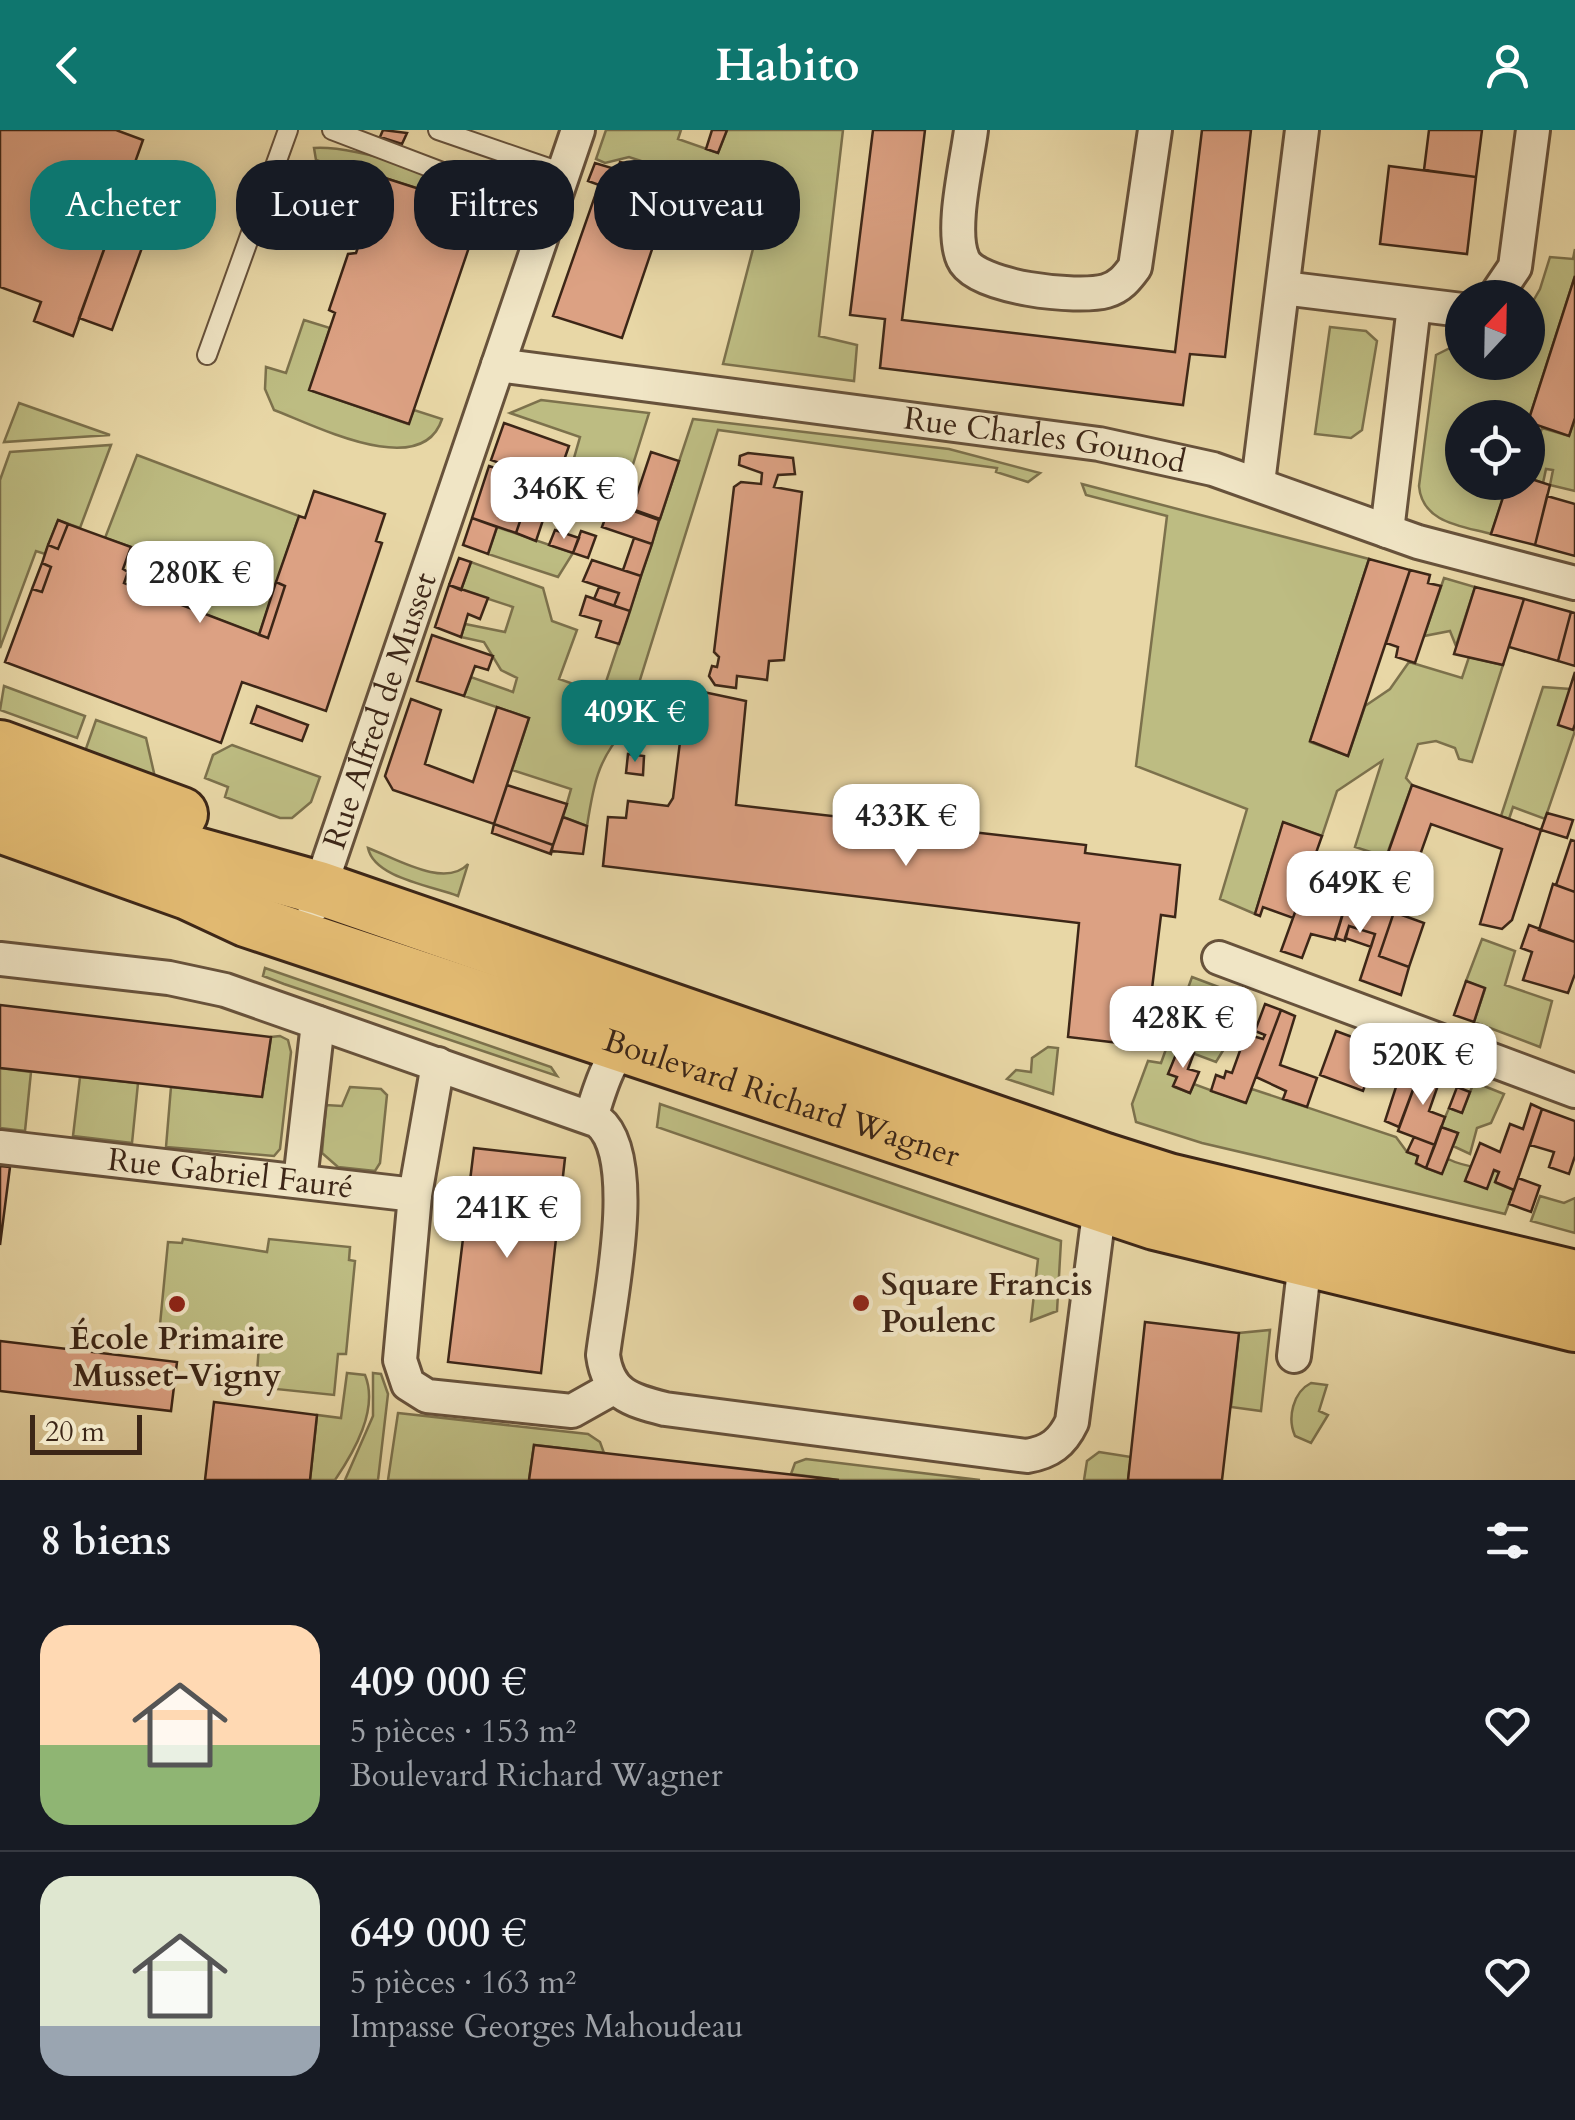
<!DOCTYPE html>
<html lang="fr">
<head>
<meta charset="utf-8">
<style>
  :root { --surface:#171b24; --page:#20242c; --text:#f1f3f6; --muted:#9ea1a6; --line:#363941; --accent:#0f766e }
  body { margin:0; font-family:Cardo,serif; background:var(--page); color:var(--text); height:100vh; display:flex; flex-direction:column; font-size:38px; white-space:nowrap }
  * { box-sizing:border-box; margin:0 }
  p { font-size:32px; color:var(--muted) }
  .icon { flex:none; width:55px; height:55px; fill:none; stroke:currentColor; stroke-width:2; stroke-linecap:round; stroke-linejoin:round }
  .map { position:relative; height:1350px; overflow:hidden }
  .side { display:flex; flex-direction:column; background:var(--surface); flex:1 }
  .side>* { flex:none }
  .guide { position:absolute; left:30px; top:30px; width:1000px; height:90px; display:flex; gap:20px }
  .needle { width:65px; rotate:22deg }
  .fabs { position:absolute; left:1445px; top:150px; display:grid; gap:20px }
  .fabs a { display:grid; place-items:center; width:100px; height:100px; border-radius:50%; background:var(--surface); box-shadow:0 5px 25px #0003; font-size:50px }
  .scale { position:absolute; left:30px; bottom:25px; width:112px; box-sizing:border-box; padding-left:10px; border:5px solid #3c2617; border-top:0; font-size:28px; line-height:35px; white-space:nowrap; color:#3c2617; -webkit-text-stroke:8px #f0e5c5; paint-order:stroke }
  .price { position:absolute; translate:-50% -85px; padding:0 22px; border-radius:20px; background:#fff; color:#222; font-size:32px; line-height:65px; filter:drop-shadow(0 2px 5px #0008) }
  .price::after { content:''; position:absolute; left:50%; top:60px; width:30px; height:22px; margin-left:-15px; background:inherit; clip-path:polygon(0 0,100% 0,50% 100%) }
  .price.active { background:var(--accent); color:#fff }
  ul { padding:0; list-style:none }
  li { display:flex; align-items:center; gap:30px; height:250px; padding:0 40px }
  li+li { border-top:2px solid var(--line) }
  li span { display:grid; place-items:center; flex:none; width:280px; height:200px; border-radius:30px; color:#555 }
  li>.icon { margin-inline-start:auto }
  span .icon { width:120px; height:120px; fill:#fffc; stroke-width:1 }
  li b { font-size:42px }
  h2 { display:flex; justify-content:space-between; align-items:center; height:120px; padding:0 40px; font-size:42px }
  .tag { padding:0 35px; border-radius:40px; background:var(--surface); box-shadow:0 5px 25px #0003; font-size:35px; line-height:90px }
  .tag.active { background:var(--accent); color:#fff }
  header { display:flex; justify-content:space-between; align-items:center; height:130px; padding:0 40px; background:var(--accent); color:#fff; font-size:45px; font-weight:800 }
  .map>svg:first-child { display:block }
  .green { fill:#bdbc82; stroke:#7c714c; stroke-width:2.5 }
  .building { fill:#dca183; stroke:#3c2617; stroke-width:2.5 }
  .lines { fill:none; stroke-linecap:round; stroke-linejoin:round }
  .lane-casing { stroke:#67523b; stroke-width:22 }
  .street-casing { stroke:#67523b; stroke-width:38 }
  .primary-casing { stroke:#3c2617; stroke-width:58 }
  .lane { stroke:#f0e5c5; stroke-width:18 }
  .street { stroke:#f0e5c5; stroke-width:32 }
  .primary { stroke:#e4bc73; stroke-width:52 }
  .poi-dot { fill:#8f2418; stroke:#f0e5c5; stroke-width:4 }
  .labels { text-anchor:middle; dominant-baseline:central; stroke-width:9; stroke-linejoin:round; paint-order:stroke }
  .street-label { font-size:32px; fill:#3c2617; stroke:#f0e5c5 }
  .poi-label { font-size:32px; font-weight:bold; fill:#3c2617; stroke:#f0e5c5; text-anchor:start }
</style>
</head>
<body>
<header><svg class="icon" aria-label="back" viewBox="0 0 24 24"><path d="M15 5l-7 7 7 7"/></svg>Habito<svg class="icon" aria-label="person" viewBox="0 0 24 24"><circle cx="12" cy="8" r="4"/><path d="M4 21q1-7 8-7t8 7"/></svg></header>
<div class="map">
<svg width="1575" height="1350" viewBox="0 0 1575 1350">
  <rect width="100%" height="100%" fill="#e8d7a6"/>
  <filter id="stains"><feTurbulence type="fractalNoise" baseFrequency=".002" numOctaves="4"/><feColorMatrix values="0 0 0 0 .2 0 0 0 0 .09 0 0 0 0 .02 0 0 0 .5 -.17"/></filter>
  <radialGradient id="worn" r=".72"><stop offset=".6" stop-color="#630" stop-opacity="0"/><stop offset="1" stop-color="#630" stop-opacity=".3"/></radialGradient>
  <!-- green -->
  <path class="green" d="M 606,0 L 681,0 L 678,9 L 718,23 L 727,0 L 843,0 L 819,206 L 857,215 L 854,251 L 723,234 L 754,115 L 652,83 L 666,39 L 629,27 L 605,33 L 596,29 Z
    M 314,18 C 358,15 467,50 498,80 L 503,112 L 475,101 L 482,79 L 382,47 L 361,109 L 334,100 L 353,43 L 316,30 Z
    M 1575,119 L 1575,146 L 1528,292 L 1528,288 L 1462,288 L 1462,352 L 1508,353 L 1491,404 C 1462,396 1422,393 1419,356 L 1436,225 L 1462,212 L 1462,232 L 1528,232 L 1528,180 L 1540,159 L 1550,127 L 1573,129 Z
    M 304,190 L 330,198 L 310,260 L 408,294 L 414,280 L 442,289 C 422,352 312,294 274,280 L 265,259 L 266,237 L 286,243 Z
    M 1330,197 L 1366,201 L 1377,211 L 1362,300 L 1351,308 L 1315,304 Z
    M 541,270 L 649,283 L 625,360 L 570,342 L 580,307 L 510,283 Z
    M 19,273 L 110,305 L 4,312 Z
    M 1575,288 L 1575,361 L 1550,355 L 1553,340 L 1546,339 L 1543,353 L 1528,348 L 1528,311 L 1537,313 L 1542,298 L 1569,306 Z
    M 693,289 L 949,319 L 1040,343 L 1028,352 L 996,342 L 997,338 L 718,300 L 624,601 C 597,630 593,658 587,696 L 563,687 L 571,659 L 512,640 L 529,588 L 464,566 L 471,547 L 513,562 L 517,548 L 501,540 L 484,512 L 461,507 L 465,494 L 505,502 L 513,477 L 461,460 L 471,432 L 543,458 L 552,491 L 577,500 L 559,549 L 602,564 Z
    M 111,315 L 80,398 L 58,390 L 45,424 L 36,421 L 0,518 L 0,350 L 10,322 Z
    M 137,325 L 299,386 L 259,505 L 124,453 L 137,419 L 105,408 Z
    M 1082,354 L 1369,429 L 1310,612 L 1348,626 L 1365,576 L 1390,559 L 1409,532 L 1462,548 L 1469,527 L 1503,535 L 1472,632 L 1459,629 L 1455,618 L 1436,611 L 1418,614 L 1406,648 L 1412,655 L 1386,727 L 1355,717 L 1382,631 L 1337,661 L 1322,706 L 1283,693 L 1255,784 L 1220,769 L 1247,679 L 1136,636 L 1167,386 L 1086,365 Z
    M 497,397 L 573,423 L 558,447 L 488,424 Z
    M 1444,448 L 1475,457 L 1456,516 L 1450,501 L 1424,506 Z
    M 4,556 L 85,586 L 77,608 L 0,580 Z
    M 1543,557 L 1570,559 L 1575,601 L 1545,689 L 1513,677 L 1509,689 L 1501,686 Z
    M 96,590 L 146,608 L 157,656 L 82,630 Z
    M 232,615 L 320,647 L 311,672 L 292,688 L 280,688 L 225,667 L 228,657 L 205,648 L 213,625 Z
    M 368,718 C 395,728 445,759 468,734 L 458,766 C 432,756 374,748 368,718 Z
    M 1482,809 L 1515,821 L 1505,855 L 1552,871 L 1540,917 L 1474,892 L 1485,859 L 1466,851 Z
    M 265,838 L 551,937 L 557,946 L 284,854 L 263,846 Z
    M 1192,847 L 1248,868 L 1240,893 L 1216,932 L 1179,918 L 1169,943 L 1177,947 L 1174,957 L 1190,963 L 1194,954 L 1245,973 L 1252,959 L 1396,1007 L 1407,1022 L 1418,1026 L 1416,1034 L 1441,1044 L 1448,1029 C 1466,1038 1481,1037 1499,1042 L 1496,1053 L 1514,1060 L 1505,1084 L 1202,1013 L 1136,992 L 1132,974 L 1148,931 L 1161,933 Z
    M 280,906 L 288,910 L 291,922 L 280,1019 L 274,1026 L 166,1017 L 171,957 L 262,967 L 271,907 Z
    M 1048,917 L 1058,918 L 1053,964 L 1007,949 L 1016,940 L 1031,942 L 1032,928 Z
    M 0,938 L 31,942 L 25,1001 L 0,998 Z
    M 80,947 L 138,953 L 132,1013 L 73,1006 Z
    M 1474,952 L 1504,964 L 1491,993 L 1477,998 L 1470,1024 L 1453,1016 L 1458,1003 L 1441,997 L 1449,978 L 1462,983 Z
    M 350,957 L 381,959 L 387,965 L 380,1033 L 375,1041 L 338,1037 L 322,1023 L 326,975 L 342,976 Z
    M 660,974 L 1061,1111 L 1057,1181 L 1031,1191 L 1038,1129 L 657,997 Z
    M 1540,1066 L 1564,1073 L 1575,1068 L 1575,1103 L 1531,1091 Z
    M 183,1109 L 267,1122 L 269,1109 L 350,1117 L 349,1130 L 355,1131 L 346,1224 L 338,1224 L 334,1265 L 256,1257 L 259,1215 L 173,1211 L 173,1207 L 159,1205 L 168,1112 L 182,1113 Z
    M 1270,1200 L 1261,1281 L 1231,1277 L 1239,1203 Z
    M 347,1243 L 365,1245 C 379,1279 354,1322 335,1350 L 310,1350 L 317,1285 L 341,1288 Z
    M 373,1243 L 381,1244 L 388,1264 L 378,1350 L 345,1350 L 373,1286 Z
    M 1311,1253 L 1327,1255 L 1319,1281 L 1328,1285 L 1311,1313 L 1295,1306 C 1287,1288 1293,1262 1311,1253 Z
    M 398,1283 L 588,1304 L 600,1312 L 604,1323 L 534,1315 L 529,1350 L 388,1350 Z
    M 1099,1322 L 1131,1327 L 1128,1350 L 1084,1350 L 1087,1331 Z
    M 806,1329 L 980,1350 L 839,1350 L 791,1344 L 795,1333 Z"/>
  <!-- building -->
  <path class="building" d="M 0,0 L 116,0 L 143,10 L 73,206 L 34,191 L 41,172 L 0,157 Z
    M 383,0 L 407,3 L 402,14 L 380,7 Z
    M 712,0 L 727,0 L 718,23 L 706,19 Z
    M 873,0 L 925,0 L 902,190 L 1175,222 L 1202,0 L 1251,0 L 1225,227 L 1190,224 L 1183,275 L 880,238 L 885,189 L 850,185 Z
    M 1429,0 L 1482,0 L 1476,47 L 1424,40 Z
    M 620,32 L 666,42 L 654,75 L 588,51 L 595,33 L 618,40 Z
    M 1389,36 L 1476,47 L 1467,124 L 1380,114 Z
    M 382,47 L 482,79 L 409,294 L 309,260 L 335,183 L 329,180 L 348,124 L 356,123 Z
    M 130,49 L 163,60 L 112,200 L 79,188 Z
    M 596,63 L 663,87 L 622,208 L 553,186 Z
    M 1575,146 L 1575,288 L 1569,306 L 1528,292 Z
    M 504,293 L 569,316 L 556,353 L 491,330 Z
    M 651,322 L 679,331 L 660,389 L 632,379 Z
    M 748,323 L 793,328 L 795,344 L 778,345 L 774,357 L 802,362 L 784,530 L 769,531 L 767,550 L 737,546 L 736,558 L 715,555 L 709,546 L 712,536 L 717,537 L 719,527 L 714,522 L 734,357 L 741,352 L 761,354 L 762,343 L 739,335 L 740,326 Z
    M 489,336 L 534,351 L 516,403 L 472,388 Z
    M 1528,348 L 1550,355 L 1535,415 L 1491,404 L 1508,352 L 1528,352 Z
    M 314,361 L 385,384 L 376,411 L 382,413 L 326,581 L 242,552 L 221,613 L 5,532 L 32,459 L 42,462 L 51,437 L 42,433 L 48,415 L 58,419 L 68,394 L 131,417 L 123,439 L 128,442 L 124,453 L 268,508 L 285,456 L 276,452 L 299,386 L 305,388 Z
    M 1547,366 L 1575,374 L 1575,426 L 1535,415 Z
    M 527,371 L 547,378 L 536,411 L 516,403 Z
    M 611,373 L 659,390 L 652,414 L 602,397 Z
    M 472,388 L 497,397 L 488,424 L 463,415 Z
    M 58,390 L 68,394 L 58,419 L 48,415 Z
    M 555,400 L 579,408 L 573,423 L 549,415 Z
    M 581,401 L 596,406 L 588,428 L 573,423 Z
    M 634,408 L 652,414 L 641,446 L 623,440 Z
    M 459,428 L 471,432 L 461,460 L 449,455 Z
    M 1369,429 L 1410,440 L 1348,626 L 1310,611 Z
    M 592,430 L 641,446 L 630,481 L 614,476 L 619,463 L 583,451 Z
    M 42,433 L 51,437 L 42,462 L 32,459 Z
    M 1410,440 L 1430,445 L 1428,453 L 1441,456 L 1415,533 L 1396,527 L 1398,517 L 1386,513 Z
    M 276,452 L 285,456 L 268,508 L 259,505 Z
    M 449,455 L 488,468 L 480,489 L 468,484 L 461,507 L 435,497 Z
    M 599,457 L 619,463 L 614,476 L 594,469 Z
    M 1475,457 L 1524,469 L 1503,535 L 1454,524 Z
    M 586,466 L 630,481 L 619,514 L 596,507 L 601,491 L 580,485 Z
    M 1524,469 L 1571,482 L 1558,531 L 1509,517 Z
    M 1571,482 L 1575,483 L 1575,536 L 1558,531 Z
    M 432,505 L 493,526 L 488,540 L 475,536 L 464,566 L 417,551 Z
    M 1575,542 L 1575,594 L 1573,600 L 1558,595 Z
    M 694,560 L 746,571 L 736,675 L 1086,715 L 1085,723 L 1180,735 L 1175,787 L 1161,785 L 1145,916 L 1068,907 L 1079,793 L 603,736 L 608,687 L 626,688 L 628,671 L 668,676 L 673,668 L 686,564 Z
    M 411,569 L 441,580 L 425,634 L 473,652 L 497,577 L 529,588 L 494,694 L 393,660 L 385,646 Z
    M 257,576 L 308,595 L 302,611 L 251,593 Z
    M 628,624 L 644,626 L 643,645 L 626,643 Z
    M 507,655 L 567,674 L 553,715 L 494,694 Z
    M 1412,655 L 1541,700 L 1512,790 L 1502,799 L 1480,794 L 1502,719 L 1431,694 L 1399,784 L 1424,793 L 1409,837 L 1379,826 L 1394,782 L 1370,774 Z
    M 1547,683 L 1573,690 L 1567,708 L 1541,700 Z
    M 563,687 L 587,696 L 583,724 L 551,721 Z
    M 1283,692 L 1322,706 L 1293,788 L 1263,777 L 1260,786 L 1255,784 Z
    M 494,694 L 553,715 L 551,724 L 492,703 Z
    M 1571,710 L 1575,711 L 1575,762 L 1556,755 Z
    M 1314,728 L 1347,739 L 1340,763 L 1306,752 Z
    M 1347,739 L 1378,750 L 1370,774 L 1340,763 Z
    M 1306,752 L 1348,767 L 1335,810 L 1311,804 L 1302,828 L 1281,821 Z
    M 1553,754 L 1575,762 L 1575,812 L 1539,800 Z
    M 1348,767 L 1394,782 L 1379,826 L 1409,837 L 1401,865 L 1360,850 L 1375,804 L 1349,796 L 1345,811 L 1335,808 Z
    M 1529,795 L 1575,812 L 1575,844 L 1568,863 L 1523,850 L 1532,822 L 1521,818 Z
    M 1349,796 L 1375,804 L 1371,817 L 1345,808 Z
    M 1466,851 L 1485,858 L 1474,892 L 1454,885 Z
    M 1265,874 L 1281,880 L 1246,973 L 1211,961 L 1216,945 L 1224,948 L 1226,941 L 1232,943 L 1246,904 L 1263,909 L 1265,905 L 1255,901 Z
    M 0,875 L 271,907 L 262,967 L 0,938 Z
    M 1281,880 L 1295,886 L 1280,935 L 1317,948 L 1307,977 L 1283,969 L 1286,961 L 1256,947 Z
    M 1336,901 L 1379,917 L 1363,961 L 1320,945 Z
    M 1179,917 L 1194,923 L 1188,939 L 1199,942 L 1190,963 L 1173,956 L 1177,947 L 1168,944 Z
    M 1379,917 L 1423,933 L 1399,997 L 1385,991 L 1396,957 L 1368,947 Z
    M 1423,933 L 1443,941 L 1429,981 L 1445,987 L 1435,1015 L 1398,1001 Z
    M 1457,957 L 1470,962 L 1462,983 L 1449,978 Z
    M 1531,974 L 1542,979 L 1514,1060 L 1495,1052 L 1499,1042 L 1494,1040 L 1487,1059 L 1465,1051 L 1480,1013 L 1500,1022 L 1510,994 L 1523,999 Z
    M 1542,979 L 1575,991 L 1575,1026 L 1569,1044 L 1549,1037 L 1554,1022 L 1530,1015 Z
    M 1441,997 L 1458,1003 L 1442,1044 L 1426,1038 Z
    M 1414,1007 L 1435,1015 L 1426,1038 L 1416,1033 L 1418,1026 L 1407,1022 Z
    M 474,1018 L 565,1028 L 541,1243 L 448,1232 Z
    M 0,1036 L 10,1037 L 0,1115 Z
    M 1518,1048 L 1540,1056 L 1531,1082 L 1509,1074 Z
    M 1145,1192 L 1239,1203 L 1222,1350 L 1128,1350 Z
    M 0,1211 L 177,1232 L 171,1281 L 0,1261 Z
    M 214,1272 L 317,1285 L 310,1350 L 205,1350 Z
    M 534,1315 L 604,1323 L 839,1350 L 529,1350 Z"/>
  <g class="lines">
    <!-- lane casing -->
    <g class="lane-casing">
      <path id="lane" d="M 332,0 L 550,83
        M 438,0 L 563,43
        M 207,225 L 288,0"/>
    </g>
    <!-- street casing -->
    <g class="street-casing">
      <g id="street">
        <path d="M 971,0 C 967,33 950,100 963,129 C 975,158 1078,169 1106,161 C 1120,157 1127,148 1135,137 L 1155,0"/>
        <path d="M 1283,158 L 1462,180"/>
        <path d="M 1494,168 L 1515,137 L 1533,0"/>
        <path id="s1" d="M 498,235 L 1099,314 L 1213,339 L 1418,412 L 1575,453"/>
        <path d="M 1258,353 L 1302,0"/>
        <path d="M 1387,401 L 1414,176"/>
        <path id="s2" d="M 314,775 L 578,0"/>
        <path d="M 1219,828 L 1575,961"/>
        <path d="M 0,829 L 169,848 L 225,860 L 598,991 C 642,1026 609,1173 603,1225 C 608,1264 630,1270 665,1279 L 1027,1326 C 1050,1322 1062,1313 1072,1292 L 1102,1060"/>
        <path d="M 591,987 C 602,954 607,927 636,906"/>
        <path id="s3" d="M 0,1017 L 415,1065 L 400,1230 L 408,1254 L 427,1266 L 572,1281 L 613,1258"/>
        <path d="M 300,1051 L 318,893"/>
        <path d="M 415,1065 L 438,934"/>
        <path d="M 1294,1226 L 1307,1114"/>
      </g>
    </g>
    <!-- primary casing -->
    <g class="primary-casing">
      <g id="primary">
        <path d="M 0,617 L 181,684"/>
        <path d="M 0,658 L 193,723 L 319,758 L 1105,1030 L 1168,1050 L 1575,1147"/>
        <path id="s4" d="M 0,696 L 188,763 L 246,790 L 1155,1093 L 1575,1195"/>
      </g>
    </g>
    <!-- lane -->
    <use href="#lane" class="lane"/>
    <!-- street -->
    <use href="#street" class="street"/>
    <!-- primary -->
    <use href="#primary" class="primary"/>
  </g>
  <!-- markers -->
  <g class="poi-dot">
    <circle cx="861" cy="1173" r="10"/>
    <circle cx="177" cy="1174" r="10"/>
  </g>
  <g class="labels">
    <!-- street labels -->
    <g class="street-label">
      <text stroke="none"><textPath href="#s1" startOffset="552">Rue Charles Gounod</textPath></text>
      <text stroke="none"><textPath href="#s2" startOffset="205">Rue Alfred de Musset</textPath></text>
      <text stroke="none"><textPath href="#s4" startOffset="828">Boulevard Richard Wagner</textPath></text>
      <text stroke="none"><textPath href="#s3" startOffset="232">Rue Gabriel Fauré</textPath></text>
    </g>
    <!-- poi labels -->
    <g class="poi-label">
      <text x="881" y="1155">Square Francis<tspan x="881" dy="37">Poulenc</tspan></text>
      <text x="177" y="1209" text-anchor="middle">École Primaire<tspan x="177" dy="37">Musset-Vigny</tspan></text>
    </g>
  </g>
  <rect width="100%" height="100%" filter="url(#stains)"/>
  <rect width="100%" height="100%" fill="url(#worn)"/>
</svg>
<div class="fabs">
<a><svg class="needle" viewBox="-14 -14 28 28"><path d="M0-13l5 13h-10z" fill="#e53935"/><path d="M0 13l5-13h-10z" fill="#9ea1a6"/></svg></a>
<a><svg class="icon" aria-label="locate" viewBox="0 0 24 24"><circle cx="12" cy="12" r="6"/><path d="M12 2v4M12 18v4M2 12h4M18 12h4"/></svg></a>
</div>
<div class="scale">20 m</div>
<b class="price" style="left:564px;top:412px">346K €</b>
<b class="price" style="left:200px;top:496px">280K €</b>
<b class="price active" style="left:635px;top:635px">409K €</b>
<b class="price" style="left:906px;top:739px">433K €</b>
<b class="price" style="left:1360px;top:806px">649K €</b>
<b class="price" style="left:1183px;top:941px">428K €</b>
<b class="price" style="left:1423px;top:978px">520K €</b>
<b class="price" style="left:507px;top:1131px">241K €</b>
<div class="guide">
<a class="tag active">Acheter</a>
<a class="tag">Louer</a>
<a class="tag">Filtres</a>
<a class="tag">Nouveau</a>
</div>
</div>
<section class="side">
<h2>8 biens<svg class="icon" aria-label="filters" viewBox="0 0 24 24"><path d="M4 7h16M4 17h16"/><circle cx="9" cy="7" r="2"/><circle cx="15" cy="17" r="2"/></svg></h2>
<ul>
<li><span style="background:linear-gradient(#ffd9b3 60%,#8fb573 0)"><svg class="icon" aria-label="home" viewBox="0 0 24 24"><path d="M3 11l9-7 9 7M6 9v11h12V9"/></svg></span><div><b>409 000 €</b><p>5 pièces · 153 m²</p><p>Boulevard Richard Wagner</p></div><svg class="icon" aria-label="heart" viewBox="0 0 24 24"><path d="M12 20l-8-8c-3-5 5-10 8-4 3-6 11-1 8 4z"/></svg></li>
<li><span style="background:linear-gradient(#dfe7d0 75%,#9aa5b1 0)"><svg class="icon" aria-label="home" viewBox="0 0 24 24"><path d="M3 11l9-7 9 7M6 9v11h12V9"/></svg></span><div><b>649 000 €</b><p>5 pièces · 163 m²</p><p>Impasse Georges Mahoudeau</p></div><svg class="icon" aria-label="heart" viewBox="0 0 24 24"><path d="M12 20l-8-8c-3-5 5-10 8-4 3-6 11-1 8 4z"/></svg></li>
</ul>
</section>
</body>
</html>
